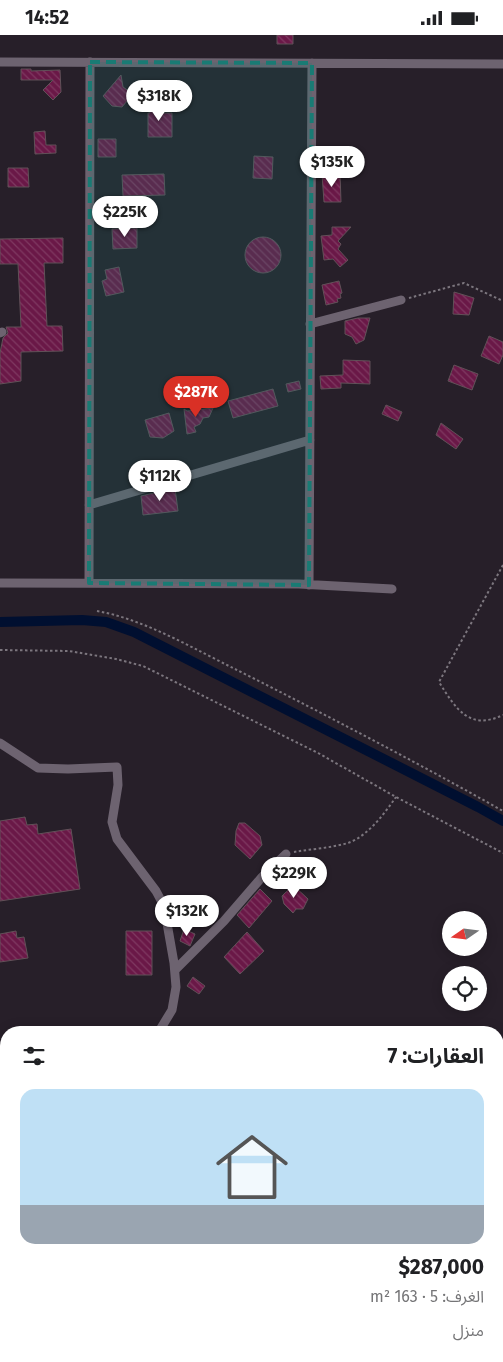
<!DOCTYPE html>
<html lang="ar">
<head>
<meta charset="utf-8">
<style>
  :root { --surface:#fff; --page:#f6f6f6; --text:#202124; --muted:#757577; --line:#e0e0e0; --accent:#d93025 }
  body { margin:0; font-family:"Fira Sans","Noto Sans Arabic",sans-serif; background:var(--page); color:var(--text); direction:rtl; height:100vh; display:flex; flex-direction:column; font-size:19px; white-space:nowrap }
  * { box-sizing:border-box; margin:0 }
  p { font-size:16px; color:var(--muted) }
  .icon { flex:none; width:28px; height:28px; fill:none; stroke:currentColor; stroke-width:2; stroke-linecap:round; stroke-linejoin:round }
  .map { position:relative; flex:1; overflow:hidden; direction:ltr }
  .details { position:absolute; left:0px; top:991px; width:504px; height:336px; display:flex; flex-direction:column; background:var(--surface); border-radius:20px 20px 0 0; box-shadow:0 2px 12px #0003; direction:rtl }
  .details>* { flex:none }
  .needle { width:32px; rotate:256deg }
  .buttons { position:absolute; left:442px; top:876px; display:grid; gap:10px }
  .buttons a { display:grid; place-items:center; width:45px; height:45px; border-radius:50%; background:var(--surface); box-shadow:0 2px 12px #0003; font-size:25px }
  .price { position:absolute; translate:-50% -42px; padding:0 11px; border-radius:18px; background:#fff; color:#222; font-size:16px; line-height:32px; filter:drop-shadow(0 1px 2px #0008) }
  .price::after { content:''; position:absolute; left:50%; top:30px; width:15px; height:11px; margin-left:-8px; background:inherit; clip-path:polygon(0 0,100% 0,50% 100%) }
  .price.current { background:var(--accent); color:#fff }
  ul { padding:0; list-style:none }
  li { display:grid; align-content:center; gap:10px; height:265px; padding:0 20px }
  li+li { border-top:1px solid var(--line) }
  li span { display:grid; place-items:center; height:155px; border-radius:15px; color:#555 }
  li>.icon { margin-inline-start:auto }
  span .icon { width:90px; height:90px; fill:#fffc; stroke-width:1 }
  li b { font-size:21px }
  h2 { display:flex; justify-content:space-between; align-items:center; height:60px; padding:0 20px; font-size:21px }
  .status { display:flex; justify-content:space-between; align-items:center; height:35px; padding:0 25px; background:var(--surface); direction:ltr }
  .status svg { height:14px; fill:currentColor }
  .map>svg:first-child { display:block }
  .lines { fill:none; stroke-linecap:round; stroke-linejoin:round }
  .canal { stroke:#000f30; stroke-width:10 }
  .building { fill:url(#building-back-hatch); stroke:#615158 }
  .path { stroke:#7c767e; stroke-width:2; stroke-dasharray:2.5 2.5; stroke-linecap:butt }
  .minor { stroke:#6d6370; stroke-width:9 }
  .marked { fill:#197b74; fill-opacity:0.2; stroke:#197b74; stroke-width:4; stroke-dasharray:10 6; stroke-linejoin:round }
</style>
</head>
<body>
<div class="status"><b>14:52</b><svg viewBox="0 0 49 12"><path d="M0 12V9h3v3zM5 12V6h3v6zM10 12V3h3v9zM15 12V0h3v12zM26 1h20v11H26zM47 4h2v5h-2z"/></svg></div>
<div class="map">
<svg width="503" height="1327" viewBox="0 0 503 1327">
  <defs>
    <pattern id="building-back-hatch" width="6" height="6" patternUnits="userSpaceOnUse" patternTransform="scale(1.25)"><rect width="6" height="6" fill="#6a1847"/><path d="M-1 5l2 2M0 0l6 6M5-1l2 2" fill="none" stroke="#7f3961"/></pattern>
  </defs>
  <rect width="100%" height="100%" fill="#271f29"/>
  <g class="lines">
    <!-- canal -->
    <path class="canal" d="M 0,587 L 82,585 L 106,587 L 134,597 L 478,772 L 503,786"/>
  </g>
  <!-- building -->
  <path class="building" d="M 277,0 L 293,0 L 293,9 L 277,9 Z
    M 21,34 L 31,34 L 31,36 L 60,35 L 61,57 L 53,65 L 43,55 L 53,45 L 21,45 Z
    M 121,40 L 123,52 L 133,59 L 122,72 L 112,71 L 103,61 Z
    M 157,64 L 159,78 L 172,78 L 172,102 L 148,102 L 148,78 L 150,78 L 148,65 Z
    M 45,96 L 46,110 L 56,110 L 56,118 L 35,119 L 34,97 Z
    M 98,104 L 116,104 L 116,122 L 98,122 Z
    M 254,121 L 273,122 L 272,144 L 253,143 Z
    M 8,133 L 28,133 L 29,152 L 8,152 Z
    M 340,138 L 341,167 L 324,167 L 322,139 Z
    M 164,139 L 165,160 L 123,161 L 122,140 Z
    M 332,192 L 351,192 L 338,206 L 341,209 L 338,214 L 348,225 L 340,232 L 333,224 L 324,225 L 321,201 L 332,200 Z
    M 137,193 L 137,213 L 113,214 L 112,194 Z
    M245 220a18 18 0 1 1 36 0a18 18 0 1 1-36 0Z
    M 63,203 L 63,228 L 44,228 L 47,291 L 62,291 L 63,316 L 21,317 L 21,346 L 0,349 L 0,318 L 3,303 L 8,298 L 6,292 L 21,292 L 18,229 L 0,229 L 0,204 Z
    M 119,232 L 124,257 L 106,261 L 102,246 L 107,244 L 105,235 Z
    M 339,246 L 342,258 L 340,259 L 341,263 L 337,264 L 338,267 L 326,270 L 322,250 Z
    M 454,257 L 474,263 L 469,280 L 453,279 Z
    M 358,283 L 370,283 L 364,305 L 356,309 L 352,302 L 345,299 L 345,286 Z
    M 489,301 L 503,307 L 503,320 L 499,329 L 481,321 Z
    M 343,325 L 370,326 L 370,349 L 341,348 L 341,353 L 321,354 L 320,341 L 343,340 Z
    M 454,330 L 478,339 L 472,355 L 448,346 Z
    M 299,346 L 301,354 L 288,357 L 286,349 Z
    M 273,354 L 278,371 L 233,383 L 228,366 Z
    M 386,370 L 402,377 L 398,386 L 382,379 Z
    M 213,373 L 209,382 L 203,383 L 200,389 L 194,392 L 196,397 L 187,399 L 184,374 L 187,376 Z
    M 169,378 L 174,396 L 163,403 L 150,402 L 145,385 Z
    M 441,388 L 463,404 L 456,414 L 436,400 Z
    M 175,453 L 178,476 L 143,480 L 141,461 Z
    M 25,782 L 27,790 L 37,789 L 38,799 L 71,794 L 80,854 L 0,866 L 0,786 Z
    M 239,788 L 245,788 L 260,801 L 262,810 L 250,824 L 235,810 L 236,796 Z
    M 293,850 L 308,864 L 303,874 L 296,874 L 293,878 L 284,869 L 282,861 Z
    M 260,854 L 272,866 L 249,893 L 237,880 Z
    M 184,894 L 195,899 L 190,911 L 180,906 Z
    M 16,896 L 17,903 L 24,902 L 28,923 L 0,927 L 0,899 Z
    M 126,896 L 152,896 L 152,940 L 126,940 Z
    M 247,897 L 264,916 L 240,939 L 224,922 Z
    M 193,942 L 205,951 L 199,959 L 187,951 Z"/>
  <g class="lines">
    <!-- path -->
    <path class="path" d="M 409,263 L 464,248 L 503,266
      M 503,530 L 439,647 C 456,674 469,696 503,680
      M 97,576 C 144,584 196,615 239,636 C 328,681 416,727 503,776
      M 0,615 L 69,616 L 116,624 L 143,631 L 318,718 L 396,762 L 503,818
      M 294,817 C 311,814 331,813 348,808 C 368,801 384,779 396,762"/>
    <!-- minor -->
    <path class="minor" d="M 0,27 L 503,29
      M 310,289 L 401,265
      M 0,298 L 2,297
      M 89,470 L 310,405
      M 0,548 L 299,549 L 392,554
      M 89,548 L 90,27
      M 309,550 L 312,28
      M 0,708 L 38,733 L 68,734 L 117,732 L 118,750 L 112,787 L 117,804 L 156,856 L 164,871 L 174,928 L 176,952 L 172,975 L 158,998
      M 175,935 L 224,886 L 262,842 L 286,819
      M 0,1125 L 6,1121
      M 152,1321 L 153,1327"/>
  </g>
  <!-- marked area -->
  <path class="marked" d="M 90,27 L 312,28 L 309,550 L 89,548 Z"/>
</svg>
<div class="buttons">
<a><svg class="needle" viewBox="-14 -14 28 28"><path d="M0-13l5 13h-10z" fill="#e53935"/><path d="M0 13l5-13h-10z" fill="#757577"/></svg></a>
<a><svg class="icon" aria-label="locate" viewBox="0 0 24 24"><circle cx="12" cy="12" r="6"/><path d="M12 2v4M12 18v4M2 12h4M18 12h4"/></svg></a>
</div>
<b class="price" style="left:159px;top:87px">$318K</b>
<b class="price" style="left:332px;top:153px">$135K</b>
<b class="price" style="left:125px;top:203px">$225K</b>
<b class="price current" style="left:196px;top:383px">$287K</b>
<b class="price" style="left:160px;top:467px">$112K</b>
<b class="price" style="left:294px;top:864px">$229K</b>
<b class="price" style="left:187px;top:902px">$132K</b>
<section class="details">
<h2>العقارات: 7<svg class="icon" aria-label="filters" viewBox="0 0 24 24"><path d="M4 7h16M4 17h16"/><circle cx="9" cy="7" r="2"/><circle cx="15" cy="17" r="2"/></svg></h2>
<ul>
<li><span style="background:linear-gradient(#bfe0f5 75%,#9aa5b1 0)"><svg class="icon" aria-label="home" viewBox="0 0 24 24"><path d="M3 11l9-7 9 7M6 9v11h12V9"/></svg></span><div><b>$287,000</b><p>الغرف: 5 · 163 m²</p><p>منزل</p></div></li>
</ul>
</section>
</div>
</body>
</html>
